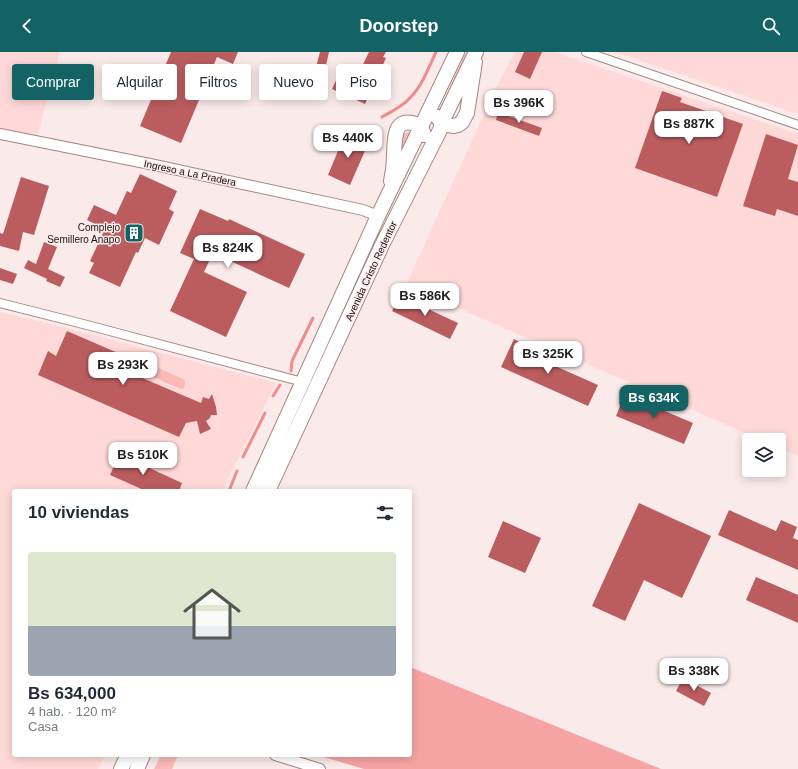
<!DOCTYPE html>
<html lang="es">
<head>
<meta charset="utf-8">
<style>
  :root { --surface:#fff; --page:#f2f2f3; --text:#1f2937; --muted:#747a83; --accent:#136365 }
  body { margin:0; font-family:Helvetica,sans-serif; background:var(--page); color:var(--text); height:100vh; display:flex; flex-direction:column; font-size:15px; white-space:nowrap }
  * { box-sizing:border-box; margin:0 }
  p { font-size:13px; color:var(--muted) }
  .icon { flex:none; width:22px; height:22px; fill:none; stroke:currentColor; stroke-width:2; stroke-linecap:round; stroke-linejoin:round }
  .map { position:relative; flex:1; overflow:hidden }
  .sheet { position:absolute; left:12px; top:437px; width:400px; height:268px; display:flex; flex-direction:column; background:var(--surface); border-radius:4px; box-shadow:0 2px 10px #0003 }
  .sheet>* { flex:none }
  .hud { position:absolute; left:12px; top:12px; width:400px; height:36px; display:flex; gap:8px }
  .fabs { position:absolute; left:742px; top:381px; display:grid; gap:8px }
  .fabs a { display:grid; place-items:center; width:44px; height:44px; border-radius:4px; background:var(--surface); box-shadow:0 2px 10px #0003; font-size:20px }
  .price { position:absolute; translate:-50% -34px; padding:0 9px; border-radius:8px; background:#fff; color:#222; font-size:13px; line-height:26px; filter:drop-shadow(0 1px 2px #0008) }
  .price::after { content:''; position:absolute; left:50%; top:24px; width:12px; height:9px; margin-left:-6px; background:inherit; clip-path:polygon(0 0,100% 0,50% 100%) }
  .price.on { background:var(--accent); color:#fff }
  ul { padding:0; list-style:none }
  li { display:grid; align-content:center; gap:8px; height:212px; padding:0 16px }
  li span { display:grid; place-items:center; height:124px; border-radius:4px; color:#555 }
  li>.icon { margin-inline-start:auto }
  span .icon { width:72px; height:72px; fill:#fffc; stroke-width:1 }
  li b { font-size:17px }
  h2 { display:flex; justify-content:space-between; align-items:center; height:48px; padding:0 16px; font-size:17px }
  .pill { padding:0 14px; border-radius:4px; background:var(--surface); box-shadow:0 2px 10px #0003; font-size:14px; line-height:36px }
  .pill.on { background:var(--accent); color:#fff }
  header { display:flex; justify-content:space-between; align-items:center; height:52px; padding:0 16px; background:var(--accent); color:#fff; font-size:18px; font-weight:700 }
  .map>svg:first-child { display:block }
  .built { fill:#ffd9d7 }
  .green { fill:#f8b9b7 }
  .forest { fill:#f6a4a3 }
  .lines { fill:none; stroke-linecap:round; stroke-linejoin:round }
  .stream { stroke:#f08c8c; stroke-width:3 }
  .building { fill:#bb5d5f }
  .minor-casing { stroke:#a78382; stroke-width:10 }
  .tertiary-casing { stroke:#a78382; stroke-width:12 }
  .trunk-casing { stroke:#a78382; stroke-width:16 }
  .minor { stroke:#fff; stroke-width:8 }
  .tertiary { stroke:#fff; stroke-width:10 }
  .trunk { stroke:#fff; stroke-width:14 }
  .labels { text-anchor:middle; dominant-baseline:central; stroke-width:3; stroke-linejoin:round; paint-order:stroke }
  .street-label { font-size:10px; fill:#1d1010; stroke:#faeae9 }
  .poi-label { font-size:10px; fill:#1d1010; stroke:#faeae9; text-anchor:end }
</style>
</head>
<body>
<header><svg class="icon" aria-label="back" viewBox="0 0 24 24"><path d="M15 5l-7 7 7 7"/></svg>Doorstep<svg class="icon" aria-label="search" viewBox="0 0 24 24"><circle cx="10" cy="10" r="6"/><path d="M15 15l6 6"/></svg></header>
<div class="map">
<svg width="798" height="717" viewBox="0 0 798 717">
  <rect width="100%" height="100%" fill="#faeae9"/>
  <!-- built -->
  <path class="built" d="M 0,0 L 60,0 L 37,84 L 0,77 Z
    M 515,0 L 555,0 L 798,82 L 798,404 L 779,396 L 779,388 L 761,388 L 406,233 L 496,36 Z
    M 615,0 L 798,0 L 798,62 Z
    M 0,260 L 55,273 L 276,331 L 230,423 L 223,439 L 14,439 L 14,703 L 105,703 L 98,717 L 0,717 Z"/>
  <!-- green -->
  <path class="green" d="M 466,0 L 469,0 L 447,45 L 446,44 Z
    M 408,80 L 411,81 L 399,105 L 402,83 Z
    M 381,172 L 359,227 L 260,439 L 309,331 L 332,285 Z
    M 154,314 L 183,327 L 185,329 L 185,332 L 184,336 L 181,337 L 151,324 L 149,321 L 150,318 Z
    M 161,703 L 178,703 L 172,717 L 154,717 Z"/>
  <!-- forest -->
  <path class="forest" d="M 410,615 L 661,717 L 364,717 L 317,703 L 410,703 Z"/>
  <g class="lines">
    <!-- stream -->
    <path class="stream" d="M 382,65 C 391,60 403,54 410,46 C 422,34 429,15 436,0
      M 291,319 L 292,309 L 313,266
      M 273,344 L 280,333
      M 243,405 L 265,361
      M 229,439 L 237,419"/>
  </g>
  <!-- building -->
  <path class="building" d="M 171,0 L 238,0 L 233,12 L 217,5 L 181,91 L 140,74 Z
    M 320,0 L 329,0 L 323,27 L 314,23 Z
    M 369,0 L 386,0 L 383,5 L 386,6 L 365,52 L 332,37 L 341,18 L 357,25 Z
    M 524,0 L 542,0 L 530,27 L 515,20 Z
    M 662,39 L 682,46 L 680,50 L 743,72 L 717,145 L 635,116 Z
    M 498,60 L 542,76 L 539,84 L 496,68 Z
    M 345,82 L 368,92 L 350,133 L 328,123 Z
    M 766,82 L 798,93 L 788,127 L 798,130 L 798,164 L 777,157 L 775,164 L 743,154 Z
    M 140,122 L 177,139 L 169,157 L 174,160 L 159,193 L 145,186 L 138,201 L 136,200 L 120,235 L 89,221 L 94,211 L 90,209 L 105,177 L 87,168 L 94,153 L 116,163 L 127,139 L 131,141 Z
    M 21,125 L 49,134 L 34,183 L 23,180 L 19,199 L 0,194 L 0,181 L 3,182 Z
    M 200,157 L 228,169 L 229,167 L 305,202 L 289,236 L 213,201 L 204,220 L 247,240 L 226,285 L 170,259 L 194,207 L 180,201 Z
    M 44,190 L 57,195 L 48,217 L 65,225 L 60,235 L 46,229 L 47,227 L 24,216 L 28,208 L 36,212 Z
    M 0,216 L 17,222 L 13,232 L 0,228 Z
    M 400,244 L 458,271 L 450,287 L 392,259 Z
    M 67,279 L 118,301 L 116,304 L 137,313 L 133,322 L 201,351 L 203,345 L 209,347 L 212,342 L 216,355 L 217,363 L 211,363 L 210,366 L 206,369 L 211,377 L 200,382 L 197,369 L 186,371 L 179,385 L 38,323 L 48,299 L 56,304 Z
    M 514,287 L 526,293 L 522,302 L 536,308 L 537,306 L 598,333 L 588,354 L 501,315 Z
    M 625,342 L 693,371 L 684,392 L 616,364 Z
    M 119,402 L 182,431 L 179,439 L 146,439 L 110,423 Z
    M 639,451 L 711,484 L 682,546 L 644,528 L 625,569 L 592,554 Z
    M 729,458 L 776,479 L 781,468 L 797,475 L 793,486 L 798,488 L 798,518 L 718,483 Z
    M 503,469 L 541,486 L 525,521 L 488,505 Z
    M 756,525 L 798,543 L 798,571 L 746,548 Z
    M 683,626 L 711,641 L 704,654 L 676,639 Z"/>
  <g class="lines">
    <!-- minor casing -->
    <g class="minor-casing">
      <path id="minor" d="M 586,0 L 798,73
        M 0,251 L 87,273 L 303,330"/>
    </g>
    <!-- tertiary casing -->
    <g class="tertiary-casing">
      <path id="tertiary" d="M 0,82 L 150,112 L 363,158 L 378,164
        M 275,703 L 320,717"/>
    </g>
    <!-- trunk casing -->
    <g class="trunk-casing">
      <path id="trunk" d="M 437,65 C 442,72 454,78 462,70 C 464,67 465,64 467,61 L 475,10
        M 391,129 C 393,120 394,112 394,103 C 395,83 394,62 421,74 L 424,83
        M 253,439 L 378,164 L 457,0
        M 268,439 L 383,191 L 440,78 L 442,70 L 476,0
        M 121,717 L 128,703
        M 137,717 L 143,703"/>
    </g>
    <!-- minor -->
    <use href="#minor" class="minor"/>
    <!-- tertiary -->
    <use href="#tertiary" class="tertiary"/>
    <!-- trunk -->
    <use href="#trunk" class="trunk"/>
  </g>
  <!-- icons -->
  <defs>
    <g id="building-square" transform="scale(1)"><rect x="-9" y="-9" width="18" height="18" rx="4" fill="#136365" stroke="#faeae9"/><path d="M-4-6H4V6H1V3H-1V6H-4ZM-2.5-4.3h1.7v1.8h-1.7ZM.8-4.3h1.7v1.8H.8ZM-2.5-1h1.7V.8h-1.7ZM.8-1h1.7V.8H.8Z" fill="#fff"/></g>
  </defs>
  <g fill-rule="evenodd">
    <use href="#building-square" x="134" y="181"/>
  </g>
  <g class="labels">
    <!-- street labels -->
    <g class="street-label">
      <text transform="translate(190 121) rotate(12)">Ingreso a La Pradera</text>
      <text transform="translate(371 219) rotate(-65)">Avenida Cristo Redentor</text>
    </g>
    <!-- poi labels -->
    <g class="poi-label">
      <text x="120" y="175">Complejo<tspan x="120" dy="12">Semillero Anapo</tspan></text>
    </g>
  </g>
</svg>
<div class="fabs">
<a><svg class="icon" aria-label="layers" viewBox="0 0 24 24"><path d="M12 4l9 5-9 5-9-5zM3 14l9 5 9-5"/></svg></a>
</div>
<b class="price" style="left:519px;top:72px">Bs 396K</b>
<b class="price" style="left:689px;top:93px">Bs 887K</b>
<b class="price" style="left:348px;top:107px">Bs 440K</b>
<b class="price" style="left:228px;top:217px">Bs 824K</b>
<b class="price" style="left:425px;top:265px">Bs 586K</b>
<b class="price" style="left:548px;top:323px">Bs 325K</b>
<b class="price" style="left:123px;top:334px">Bs 293K</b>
<b class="price on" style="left:654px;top:367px">Bs 634K</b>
<b class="price" style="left:143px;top:424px">Bs 510K</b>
<b class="price" style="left:694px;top:640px">Bs 338K</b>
<div class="hud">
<a class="pill on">Comprar</a>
<a class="pill">Alquilar</a>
<a class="pill">Filtros</a>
<a class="pill">Nuevo</a>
<a class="pill">Piso</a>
</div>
<section class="sheet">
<h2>10 viviendas<svg class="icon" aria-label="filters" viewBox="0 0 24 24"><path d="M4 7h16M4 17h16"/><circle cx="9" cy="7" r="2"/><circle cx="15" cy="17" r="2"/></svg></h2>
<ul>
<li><span style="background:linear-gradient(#dfe7d0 60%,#9aa5b1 0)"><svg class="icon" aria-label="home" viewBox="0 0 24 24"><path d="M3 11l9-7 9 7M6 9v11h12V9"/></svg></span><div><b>Bs 634,000</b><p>4 hab. · 120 m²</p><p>Casa</p></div></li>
</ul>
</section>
</div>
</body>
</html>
